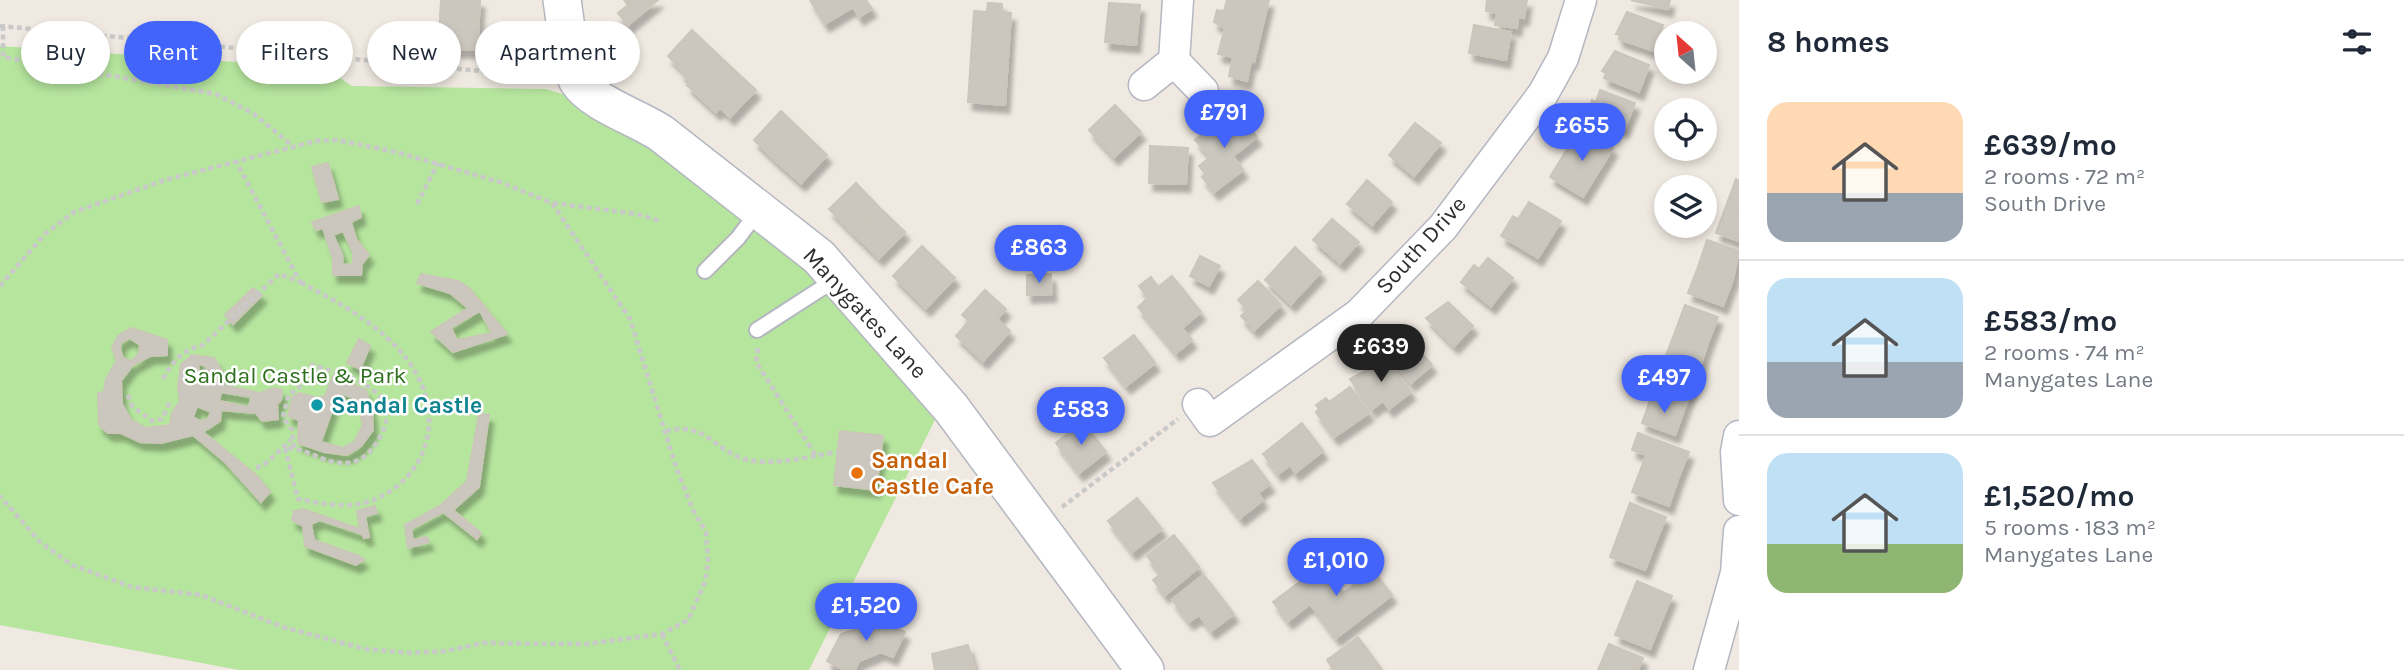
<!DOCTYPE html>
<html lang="en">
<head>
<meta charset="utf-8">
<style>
  :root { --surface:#fff; --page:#f2f2f3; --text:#1f2937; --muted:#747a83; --line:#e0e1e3; --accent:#4264fb }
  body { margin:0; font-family:Karla,sans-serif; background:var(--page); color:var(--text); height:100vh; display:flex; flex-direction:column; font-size:26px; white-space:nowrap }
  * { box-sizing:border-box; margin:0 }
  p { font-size:23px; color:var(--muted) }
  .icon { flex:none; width:38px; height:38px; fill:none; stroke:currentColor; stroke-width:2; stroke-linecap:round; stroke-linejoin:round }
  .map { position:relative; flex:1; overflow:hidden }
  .panel { display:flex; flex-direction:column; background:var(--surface); width:665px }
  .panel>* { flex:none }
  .top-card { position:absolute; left:21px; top:21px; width:665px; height:63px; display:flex; gap:14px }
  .needle { width:46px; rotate:333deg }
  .tools { position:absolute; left:1654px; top:21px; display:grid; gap:14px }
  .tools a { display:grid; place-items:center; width:63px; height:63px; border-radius:50%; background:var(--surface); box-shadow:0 4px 10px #0003; font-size:35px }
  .price { position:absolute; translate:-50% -60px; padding:0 16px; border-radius:24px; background:var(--accent); color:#fff; font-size:23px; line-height:46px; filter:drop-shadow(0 2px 4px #0008) }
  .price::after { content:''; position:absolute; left:50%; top:42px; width:21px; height:16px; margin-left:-10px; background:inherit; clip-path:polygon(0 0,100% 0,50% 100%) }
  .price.selected { background:#222; color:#fff }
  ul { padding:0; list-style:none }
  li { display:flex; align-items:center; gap:21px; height:175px; padding:0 28px }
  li+li { border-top:2px solid var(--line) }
  li span { display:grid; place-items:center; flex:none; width:196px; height:140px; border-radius:21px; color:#555 }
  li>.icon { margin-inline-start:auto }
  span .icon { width:84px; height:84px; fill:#fffc; stroke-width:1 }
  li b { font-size:30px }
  h2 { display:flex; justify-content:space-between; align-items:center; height:84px; padding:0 28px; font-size:30px }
  .tag { padding:0 24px; border-radius:32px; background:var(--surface); box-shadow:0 4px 10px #0003; font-size:24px; line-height:63px }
  .tag.selected { background:var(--accent); color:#fff }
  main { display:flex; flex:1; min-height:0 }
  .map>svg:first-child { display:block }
  .green { fill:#b6e59e }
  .building { fill:#cbc7bf; stroke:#cbc5ba; stroke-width:2; fill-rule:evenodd; filter:url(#shadow) }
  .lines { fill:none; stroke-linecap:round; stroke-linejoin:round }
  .service-casing { stroke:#b4b7c1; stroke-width:18 }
  .minor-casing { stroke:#b4b7c1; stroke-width:33 }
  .tertiary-casing { stroke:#b4b7c1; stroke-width:40 }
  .path { stroke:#c9c9c9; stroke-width:4.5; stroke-dasharray:5 3.5; stroke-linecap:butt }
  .service { stroke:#fff; stroke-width:14 }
  .minor { stroke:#fff; stroke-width:30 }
  .tertiary { stroke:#fff; stroke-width:37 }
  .culture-dot { fill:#0f9aa8; stroke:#fff; stroke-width:2.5 }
  .food-dot { fill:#e8710a; stroke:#fff; stroke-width:2.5 }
  .labels { text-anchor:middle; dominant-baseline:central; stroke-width:5; stroke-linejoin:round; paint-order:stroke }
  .street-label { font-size:23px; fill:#2e2e2e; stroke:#fff }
  .park-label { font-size:23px; fill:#2c6e1b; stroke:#fff }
  .culture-label { font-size:23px; font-weight:bold; fill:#0d838f; stroke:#fff; text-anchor:start }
  .food-label { font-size:23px; font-weight:bold; fill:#c56008; stroke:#fff; text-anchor:start }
</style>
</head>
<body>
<main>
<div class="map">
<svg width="1739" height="670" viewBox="0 0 1739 670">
  <defs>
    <filter id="shadow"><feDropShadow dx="4.5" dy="8" stdDeviation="2" flood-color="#0004"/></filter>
  </defs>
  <rect width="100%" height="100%" fill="#efe9e1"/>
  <!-- green -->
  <path class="green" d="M 0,46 L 325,68 L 352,86 L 546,89 L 575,98 L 624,121 L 792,251 L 935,420 L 809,670 L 239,670 L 0,625 Z"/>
  <!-- building -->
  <path class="building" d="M 441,0 L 480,0 L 479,18 L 440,17 Z
    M 624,0 L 658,0 L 628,25 L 618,13 L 628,5 Z
    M 810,0 L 866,0 L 872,9 L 859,17 L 853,7 L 825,24 Z
    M 1227,0 L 1269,0 L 1254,62 L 1251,61 L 1247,81 L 1229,76 L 1233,57 L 1218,54 L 1225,28 L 1214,22 L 1217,10 L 1224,11 Z
    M 1487,0 L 1527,0 L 1524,18 L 1518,17 L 1517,28 L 1495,25 L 1497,13 L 1486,11 Z
    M 1631,0 L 1670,0 L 1668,9 Z
    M 988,3 L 1002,4 L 1002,13 L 1011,13 L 1008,59 L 971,57 L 974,11 L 987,12 Z
    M 1109,3 L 1140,5 L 1136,45 L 1105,42 Z
    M 1627,12 L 1663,25 L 1654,51 L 1619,39 L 1620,35 L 1616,34 Z
    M 440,17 L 479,18 L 479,50 L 439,49 Z
    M 1474,25 L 1511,32 L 1506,60 L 1469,53 Z
    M 692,30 L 731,67 L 701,98 L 687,85 L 691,82 L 681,73 L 683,71 L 668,56 Z
    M 1615,51 L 1649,65 L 1639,92 L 1604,78 L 1606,73 L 1602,71 Z
    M 971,57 L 1008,59 L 1005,105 L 968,102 Z
    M 731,67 L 756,90 L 730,117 L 720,108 L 716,112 L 701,98 Z
    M 1600,90 L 1635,103 L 1624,130 L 1590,117 L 1592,112 L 1588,111 L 1592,100 L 1596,102 Z
    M 1115,105 L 1141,132 L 1114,157 L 1089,130 Z
    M 1234,109 L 1257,137 L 1233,156 L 1243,170 L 1214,192 L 1202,177 L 1206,174 L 1199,166 L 1210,157 L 1195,140 L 1214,125 L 1223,138 L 1229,133 L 1219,121 Z
    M 781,111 L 804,133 L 777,162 L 754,140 Z
    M 1415,123 L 1441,143 L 1414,176 L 1389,155 Z
    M 1580,128 L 1613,148 L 1583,197 L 1550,177 Z
    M 804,133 L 827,155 L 801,183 L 777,162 Z
    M 1150,146 L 1188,148 L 1186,184 L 1149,183 Z
    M 328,163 L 338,199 L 322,202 L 312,167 Z
    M 1736,179 L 1739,181 L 1739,211 L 1726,206 Z
    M 1367,180 L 1392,202 L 1372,225 L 1347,204 Z
    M 856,183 L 880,208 L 854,234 L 829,209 Z
    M 1529,202 L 1561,221 L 1538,258 L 1501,236 L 1513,216 L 1518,219 Z
    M 359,206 L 361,217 L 351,222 L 356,239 L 369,255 L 362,264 L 361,275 L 333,275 L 333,259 L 323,228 L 316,230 L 312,222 ZM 343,231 L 353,252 L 353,264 L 343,265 L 342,254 L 333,235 Z
    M 1726,206 L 1739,211 L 1739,241 L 1716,233 Z
    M 880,208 L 905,232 L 879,258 L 854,234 Z
    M 1332,219 L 1359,242 L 1340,263 L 1313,240 Z
    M 1707,240 L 1739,251 L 1733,279 L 1698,267 Z
    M 922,246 L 955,278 L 926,308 L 893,276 Z
    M 1295,247 L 1321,272 L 1291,304 L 1265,280 Z
    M 1200,256 L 1220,266 L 1209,286 L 1190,276 Z
    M 1488,258 L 1513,278 L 1491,306 L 1461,282 L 1474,265 L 1479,269 Z
    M 1698,267 L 1733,279 L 1723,306 L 1688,293 Z
    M 421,274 L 458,281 L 468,287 L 507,334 L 453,352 L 431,332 L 468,308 L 450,293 L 417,283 ZM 480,311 L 492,333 L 457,340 L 451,328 Z
    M 1051,274 L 1052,294 L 1027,295 L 1027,275 Z
    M 1172,276 L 1201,312 L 1182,328 L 1192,340 L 1176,353 L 1138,307 L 1148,298 L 1139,286 L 1151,277 L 1158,287 Z
    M 1258,281 L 1281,305 L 1254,330 L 1241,316 L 1248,310 L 1238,300 Z
    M 253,288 L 262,295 L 233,324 L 225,315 Z
    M 985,290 L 1006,309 L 997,319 L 1010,331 L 983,361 L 956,336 L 969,321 L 962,315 Z
    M 1448,302 L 1473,326 L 1454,346 L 1426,318 Z
    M 1685,305 L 1718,317 L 1708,343 L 1675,332 Z
    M 131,328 L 167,340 L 167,355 L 150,356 L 133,365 L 121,381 L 122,404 L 131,420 L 146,428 L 170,425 L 172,413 L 180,401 L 178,387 L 181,365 L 192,355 L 214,358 L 222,371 L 222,385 L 260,393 L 274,388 L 282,390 L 281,400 L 277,404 L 278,419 L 262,421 L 256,413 L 221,410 L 220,421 L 203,432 L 256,475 L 270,492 L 261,502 L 225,462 L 193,435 L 161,443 L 140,442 L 121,433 L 108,433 L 99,425 L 98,393 L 104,392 L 106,379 L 117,360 L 112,348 L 118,336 ZM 130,338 L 140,345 L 139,354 L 131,361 L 123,358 L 120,349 L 121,343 ZM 198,363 L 205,366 L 210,377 L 203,384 L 198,382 L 195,376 L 199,371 ZM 221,392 L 251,397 L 249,407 L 219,401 ZM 197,406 L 211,412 L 208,419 L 200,421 L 193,417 Z
    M 1675,332 L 1708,343 L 1699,370 L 1665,358 Z
    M 1134,335 L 1155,363 L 1126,386 L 1104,358 Z
    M 1408,338 L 1432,365 L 1411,383 L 1384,351 L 1397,341 L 1400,345 Z
    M 359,339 L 370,346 L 360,369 L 347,363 Z
    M 1383,354 L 1411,392 L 1389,409 L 1383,401 L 1372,409 L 1350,379 L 1374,366 L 1372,362 Z
    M 1662,367 L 1696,380 L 1685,407 L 1652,395 Z
    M 333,376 L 366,390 L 372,412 L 373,430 L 361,446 L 347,455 L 324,452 L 298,443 L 299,420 L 288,416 L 293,397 L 300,393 L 318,398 L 325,396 ZM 338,393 L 355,398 L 363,413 L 361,418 L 363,425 L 355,441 L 343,448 L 321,442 Z
    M 1350,387 L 1369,413 L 1334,437 L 1316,412 L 1319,409 L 1316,405 L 1326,398 L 1329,402 Z
    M 1652,395 L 1685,407 L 1675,435 L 1642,423 Z
    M 479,414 L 489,415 L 479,487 L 453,510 L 481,533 L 477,539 L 443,512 L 411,529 L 413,540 L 427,537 L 429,542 L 408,548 L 405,525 L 441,505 L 467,481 Z
    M 1083,422 L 1106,452 L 1079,473 L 1056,443 Z
    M 1302,423 L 1323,451 L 1295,473 L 1290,465 L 1278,474 L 1263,454 Z
    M 840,431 L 883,436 L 876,490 L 834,485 Z
    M 1638,433 L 1689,452 L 1678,479 L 1642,466 L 1646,455 L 1632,450 Z
    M 1252,460 L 1270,484 L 1258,493 L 1263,500 L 1240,518 L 1213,483 Z
    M 1642,466 L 1678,479 L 1669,506 L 1632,492 Z
    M 1137,498 L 1162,529 L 1132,552 L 1108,521 Z
    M 1630,503 L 1666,517 L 1655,544 L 1620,530 Z
    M 375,506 L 377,513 L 365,516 L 369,537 L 364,538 L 362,534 L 320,520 L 311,524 L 314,540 L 359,556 L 364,560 L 356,565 L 305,546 L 303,526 L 292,520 L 294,511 L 303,509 L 360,529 L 357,511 Z
    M 1620,530 L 1655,544 L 1645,570 L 1610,557 Z
    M 1174,535 L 1199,567 L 1165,595 L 1153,580 L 1161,574 L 1147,556 Z
    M 1364,559 L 1392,595 L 1336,638 L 1310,604 L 1288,621 L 1273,602 L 1322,565 L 1343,593 L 1356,584 L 1347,572 Z
    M 1204,575 L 1234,614 L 1211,631 L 1199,615 L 1189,622 L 1172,600 Z
    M 1637,581 L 1672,596 L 1661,622 L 1626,608 Z
    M 1626,608 L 1661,622 L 1650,649 L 1615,635 Z
    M 886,611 L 891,626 L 905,632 L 893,657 L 881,652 L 859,661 L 855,670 L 844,670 L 827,661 L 841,634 L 868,625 L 866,618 Z
    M 1358,637 L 1382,670 L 1334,670 L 1327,660 Z
    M 1609,644 L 1643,658 L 1638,670 L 1598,670 Z
    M 968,645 L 975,670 L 935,670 L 932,654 Z"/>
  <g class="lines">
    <!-- service casing -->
    <g class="service-casing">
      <path id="service" d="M 705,271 L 738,238 L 759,210
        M 757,330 L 836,279"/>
    </g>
    <!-- minor casing -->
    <g class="minor-casing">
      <path id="minor" d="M 1174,61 L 1178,0
        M 1144,85 L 1174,61 L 1203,91
        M 1198,404 L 1210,421 L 1359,314 L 1443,227 L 1543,94 L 1563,58 L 1581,0
        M 1739,436 L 1736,452 L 1739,500
        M 1709,670 L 1736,573 L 1739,531"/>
    </g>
    <!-- tertiary casing -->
    <g class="tertiary-casing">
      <path id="tertiary" d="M 562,0 C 565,18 570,69 578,81 C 593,104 639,118 662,134 L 819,257 L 951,408 L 1145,670"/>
    </g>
    <!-- path -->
    <path class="path" d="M 0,26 L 545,77
      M 3,26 L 3,57 L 216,94 L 254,114 L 294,147
      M 553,203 L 637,214 L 660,221
      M 417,204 L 438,163
      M 0,286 L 45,234 L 74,212 L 165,180 L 316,141 L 337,140 L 396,152 L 500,182 L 552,203 L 630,319 L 676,467 L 693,510 L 706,532 L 708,561 L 705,582 L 688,620 L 662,634 L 586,644 L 483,643 L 446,651 L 411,653 L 365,649 L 283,627 L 201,595 L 132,587 L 72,565 L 40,542 L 0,496
      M 758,348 L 756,362 L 816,456
      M 163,379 C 173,361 182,350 203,345 L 279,274 L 300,282 L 236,161
      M 128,395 L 132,406 L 152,421 L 162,419 L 170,402
      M 666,431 C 706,421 714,451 745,459 C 772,467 811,456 838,452
      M 294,448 L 292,430 L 283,417 L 289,394 L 298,389 L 312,365 C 345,375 407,389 380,437 C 374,448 365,459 353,462 C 329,468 307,447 285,448 L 298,499 C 320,503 345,509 367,502 C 419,486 443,431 421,383 C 399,334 345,306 300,282
      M 256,468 L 266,463 L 291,440
      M 1062,507 L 1178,419
      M 662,634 L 680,670"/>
    <!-- service -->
    <use href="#service" class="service"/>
    <!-- minor -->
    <use href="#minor" class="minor"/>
    <!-- tertiary -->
    <use href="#tertiary" class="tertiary"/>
  </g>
  <!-- markers -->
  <circle class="culture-dot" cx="317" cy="405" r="7"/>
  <circle class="food-dot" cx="857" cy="473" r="7"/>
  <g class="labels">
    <!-- street labels -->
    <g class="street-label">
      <text transform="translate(1421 245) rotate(-48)">South Drive</text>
      <text transform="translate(865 313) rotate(47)">Manygates Lane</text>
    </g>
    <!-- park labels -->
    <g class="park-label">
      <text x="295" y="375">Sandal Castle &amp; Park</text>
    </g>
    <!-- culture labels -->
    <g class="culture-label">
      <text x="331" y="405">Sandal Castle</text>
    </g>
    <!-- food labels -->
    <g class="food-label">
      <text x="871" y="460">Sandal<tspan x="871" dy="26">Castle Cafe</tspan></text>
    </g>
  </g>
</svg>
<div class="tools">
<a><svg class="needle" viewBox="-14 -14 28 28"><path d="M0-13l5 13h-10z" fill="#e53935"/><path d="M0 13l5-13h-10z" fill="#747a83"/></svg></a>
<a><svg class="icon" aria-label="locate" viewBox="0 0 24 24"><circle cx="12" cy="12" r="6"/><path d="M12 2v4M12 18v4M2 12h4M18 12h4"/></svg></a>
<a><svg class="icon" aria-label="layers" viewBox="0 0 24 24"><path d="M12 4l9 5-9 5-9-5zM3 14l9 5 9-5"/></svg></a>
</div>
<b class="price" style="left:1224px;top:150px">£791</b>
<b class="price" style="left:1582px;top:163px">£655</b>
<b class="price" style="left:1039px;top:285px">£863</b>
<b class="price selected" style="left:1381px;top:384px">£639</b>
<b class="price" style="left:1664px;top:415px">£497</b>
<b class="price" style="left:1081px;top:447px">£583</b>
<b class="price" style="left:1336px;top:598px">£1,010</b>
<b class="price" style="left:866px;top:643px">£1,520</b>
<div class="top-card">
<a class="tag">Buy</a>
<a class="tag selected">Rent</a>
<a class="tag">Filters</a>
<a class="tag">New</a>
<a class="tag">Apartment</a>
</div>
</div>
<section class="panel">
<h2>8 homes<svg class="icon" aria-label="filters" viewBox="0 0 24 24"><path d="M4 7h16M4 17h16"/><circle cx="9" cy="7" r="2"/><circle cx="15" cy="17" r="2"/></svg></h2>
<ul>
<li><span style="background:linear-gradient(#ffd9b3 65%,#9aa5b1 0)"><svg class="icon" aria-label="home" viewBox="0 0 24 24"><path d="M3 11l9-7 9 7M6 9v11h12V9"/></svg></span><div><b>£639/mo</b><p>2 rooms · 72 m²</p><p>South Drive</p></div></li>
<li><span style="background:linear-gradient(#bfe0f5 60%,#9aa5b1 0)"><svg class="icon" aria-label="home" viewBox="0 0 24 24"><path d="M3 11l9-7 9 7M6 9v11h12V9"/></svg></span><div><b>£583/mo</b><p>2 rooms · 74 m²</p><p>Manygates Lane</p></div></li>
<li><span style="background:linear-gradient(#bfe0f5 65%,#8fb573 0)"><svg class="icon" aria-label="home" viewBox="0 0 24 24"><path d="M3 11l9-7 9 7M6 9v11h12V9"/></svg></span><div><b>£1,520/mo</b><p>5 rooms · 183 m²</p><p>Manygates Lane</p></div></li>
</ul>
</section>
</main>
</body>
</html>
